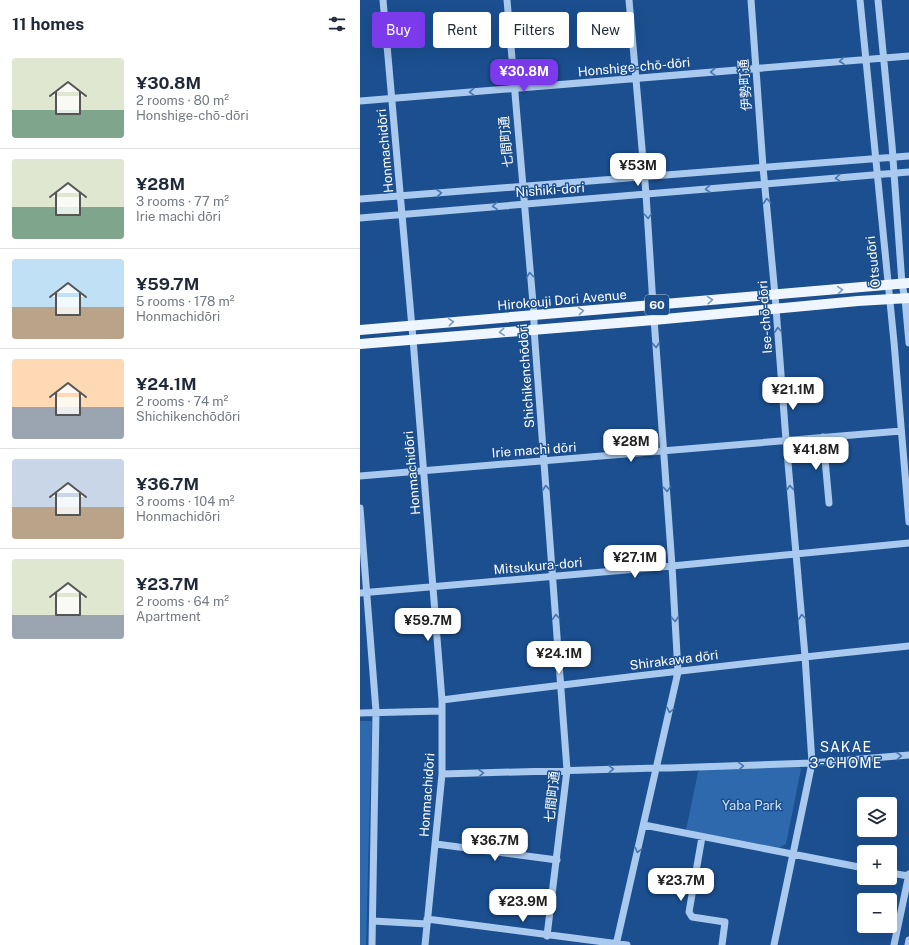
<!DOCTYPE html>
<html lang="en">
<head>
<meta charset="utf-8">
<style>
  :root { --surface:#fff; --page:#f2f2f3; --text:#1f2937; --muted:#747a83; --line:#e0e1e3; --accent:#7c3aed }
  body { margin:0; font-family:"Public Sans","Noto Sans JP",sans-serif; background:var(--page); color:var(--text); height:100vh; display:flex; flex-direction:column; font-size:15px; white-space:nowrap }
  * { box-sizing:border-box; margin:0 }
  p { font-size:13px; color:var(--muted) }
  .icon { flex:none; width:22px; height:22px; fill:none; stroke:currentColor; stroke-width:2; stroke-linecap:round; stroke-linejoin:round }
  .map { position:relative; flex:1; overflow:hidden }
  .sheet { display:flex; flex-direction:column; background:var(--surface); width:360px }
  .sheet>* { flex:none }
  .hud { position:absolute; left:12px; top:12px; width:380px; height:36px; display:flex; gap:8px }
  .controls { position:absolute; left:497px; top:797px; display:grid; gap:8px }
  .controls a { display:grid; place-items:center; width:40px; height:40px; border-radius:4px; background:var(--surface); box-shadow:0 4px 16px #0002; font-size:20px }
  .price { position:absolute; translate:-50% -34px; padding:0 9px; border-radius:8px; background:#fff; color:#222; font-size:13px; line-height:26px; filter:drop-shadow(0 1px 2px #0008) }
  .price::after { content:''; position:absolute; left:50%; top:24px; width:12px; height:9px; margin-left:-6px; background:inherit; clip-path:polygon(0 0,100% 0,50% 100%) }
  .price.active { background:var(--accent); color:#fff }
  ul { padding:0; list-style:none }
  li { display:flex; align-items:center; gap:12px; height:100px; padding:0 12px }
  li+li { border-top:1px solid var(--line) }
  li span { display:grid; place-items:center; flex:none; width:112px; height:80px; border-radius:4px; color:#555 }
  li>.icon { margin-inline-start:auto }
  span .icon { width:48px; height:48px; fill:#fffc; stroke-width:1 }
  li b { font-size:17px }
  h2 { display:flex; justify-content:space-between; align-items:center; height:48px; padding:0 12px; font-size:17px }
  .chip { padding:0 14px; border-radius:4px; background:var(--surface); box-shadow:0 4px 16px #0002; font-size:14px; line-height:36px }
  .chip.active { background:var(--accent); color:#fff }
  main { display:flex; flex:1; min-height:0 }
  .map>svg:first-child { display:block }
  .park { fill:#2e69ad }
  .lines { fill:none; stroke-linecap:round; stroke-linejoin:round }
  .minor { stroke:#a9c9ee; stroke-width:7 }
  .major { stroke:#f0f6ff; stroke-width:10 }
  .oneway { stroke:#4674ac }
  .oneway2 { stroke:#7b9ac1 }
  .labels { text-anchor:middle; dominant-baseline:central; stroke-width:3; stroke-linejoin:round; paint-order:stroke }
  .shield { fill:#1b4f8f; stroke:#bbcadd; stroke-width:1 }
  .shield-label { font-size:12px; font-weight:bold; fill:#fff }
  .street-label { font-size:13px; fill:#fff; stroke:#1b4f8f }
  .park-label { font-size:13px; fill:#cfe3fa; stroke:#1b4f8f }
  .neighbourhood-label { font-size:14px; letter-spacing:1px; fill:#fff; stroke:#1b4f8f }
</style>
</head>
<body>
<main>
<section class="sheet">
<h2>11 homes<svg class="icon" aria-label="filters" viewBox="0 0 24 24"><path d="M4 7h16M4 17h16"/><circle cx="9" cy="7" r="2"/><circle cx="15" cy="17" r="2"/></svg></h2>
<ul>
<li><span style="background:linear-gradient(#dfe7d0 65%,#7fa58c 0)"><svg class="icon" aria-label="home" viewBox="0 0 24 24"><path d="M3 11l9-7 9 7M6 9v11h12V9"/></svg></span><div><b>¥30.8M</b><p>2 rooms · 80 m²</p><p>Honshige-chō-dōri</p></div></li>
<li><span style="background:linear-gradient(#dfe7d0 60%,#7fa58c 0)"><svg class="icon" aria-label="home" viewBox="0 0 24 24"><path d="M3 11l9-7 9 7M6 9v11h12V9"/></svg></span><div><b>¥28M</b><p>3 rooms · 77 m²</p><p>Irie machi dōri</p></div></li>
<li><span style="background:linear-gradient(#bfe0f5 60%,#b9a48a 0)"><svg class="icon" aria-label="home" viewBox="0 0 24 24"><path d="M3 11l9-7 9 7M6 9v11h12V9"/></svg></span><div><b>¥59.7M</b><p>5 rooms · 178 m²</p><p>Honmachidōri</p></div></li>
<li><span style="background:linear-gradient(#ffd9b3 60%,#9aa5b1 0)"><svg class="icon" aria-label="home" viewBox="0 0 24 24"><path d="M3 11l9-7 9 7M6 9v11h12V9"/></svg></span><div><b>¥24.1M</b><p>2 rooms · 74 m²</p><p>Shichikenchōdōri</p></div></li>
<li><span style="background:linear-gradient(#c9d6e8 60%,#b9a48a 0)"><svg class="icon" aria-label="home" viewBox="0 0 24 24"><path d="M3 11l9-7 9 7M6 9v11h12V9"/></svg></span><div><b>¥36.7M</b><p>3 rooms · 104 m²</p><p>Honmachidōri</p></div></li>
<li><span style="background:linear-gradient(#dfe7d0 70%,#9aa5b1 0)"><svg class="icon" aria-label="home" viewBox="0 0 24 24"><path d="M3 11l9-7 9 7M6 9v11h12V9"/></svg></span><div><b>¥23.7M</b><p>2 rooms · 64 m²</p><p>Apartment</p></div></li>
</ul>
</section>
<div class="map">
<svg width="549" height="945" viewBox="0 0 549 945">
  <rect width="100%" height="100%" fill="#1b4f8f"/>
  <!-- park -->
  <path class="park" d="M 0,721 L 12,721 L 6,945 L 0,945 Z
    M 438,765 L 441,769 L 426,844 L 419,848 L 326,830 L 338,772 L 340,770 Z"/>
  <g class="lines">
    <!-- minor -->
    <path class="minor" d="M 23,0 L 53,339 L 82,700 L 82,774 L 65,945
      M 147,0 L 174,315 L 174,329 L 207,770 L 187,936
      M 391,0 L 403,167 L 415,295 L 426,440 L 445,656 L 452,763 L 414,945
      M 500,0 L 534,342 L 549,522
      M 518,0 L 532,145 L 542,284 L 545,299 L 549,343
      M 0,101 L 549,56
      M 0,199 L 549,156
      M 0,218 L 549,172
      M 463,437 L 469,503
      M 0,476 L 541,431
      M 0,508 L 16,711 L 12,945
      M 0,593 L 312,566 L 549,543
      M 82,700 C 237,680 393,662 549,646
      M 0,713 L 82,711
      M 82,774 L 297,768 L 309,768 L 452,763 L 549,755
      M 284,825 L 504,868
      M 342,837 L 329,912 L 332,917 L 365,922 L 362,945
      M 76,844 L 197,860
      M 530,873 L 549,876
      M 67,919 L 267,945
      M 13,921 L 67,924
      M 256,945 L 318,672 L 312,566 L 293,305 L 286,194 L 269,0
      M 534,945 L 549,874
      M 548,945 L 549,940"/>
    <!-- major -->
    <path class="major" d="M 0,330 L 549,283
      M 0,344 L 294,320 L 498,301 L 549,298"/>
  </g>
  <!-- one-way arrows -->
  <defs><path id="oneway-chevron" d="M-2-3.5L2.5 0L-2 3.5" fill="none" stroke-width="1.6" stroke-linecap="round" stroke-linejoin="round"/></defs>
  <g class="oneway">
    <use href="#oneway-chevron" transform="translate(482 61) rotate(175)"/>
    <use href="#oneway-chevron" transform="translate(353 72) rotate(176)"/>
    <use href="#oneway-chevron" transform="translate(112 92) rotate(176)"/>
    <use href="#oneway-chevron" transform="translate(478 178) rotate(175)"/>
    <use href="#oneway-chevron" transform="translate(348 189) rotate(175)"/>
    <use href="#oneway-chevron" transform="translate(79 193) rotate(-4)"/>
    <use href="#oneway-chevron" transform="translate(407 201) rotate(-95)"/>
    <use href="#oneway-chevron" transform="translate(135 206) rotate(175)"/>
    <use href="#oneway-chevron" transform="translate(288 216) rotate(87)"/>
    <use href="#oneway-chevron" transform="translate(170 275) rotate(-95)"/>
    <use href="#oneway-chevron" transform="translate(418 330) rotate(-94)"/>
    <use href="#oneway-chevron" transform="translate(296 345) rotate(86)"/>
    <use href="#oneway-chevron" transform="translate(186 488) rotate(-94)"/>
    <use href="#oneway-chevron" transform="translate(430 488) rotate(-95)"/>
    <use href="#oneway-chevron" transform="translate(307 489) rotate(86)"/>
    <use href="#oneway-chevron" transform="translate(196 617) rotate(-94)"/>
    <use href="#oneway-chevron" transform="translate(442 617) rotate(-95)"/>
    <use href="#oneway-chevron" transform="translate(315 619) rotate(87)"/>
    <use href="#oneway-chevron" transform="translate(310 710) rotate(102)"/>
    <use href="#oneway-chevron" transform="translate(539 756) rotate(-4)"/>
    <use href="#oneway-chevron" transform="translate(381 766) rotate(-2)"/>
    <use href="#oneway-chevron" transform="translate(251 769) rotate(-2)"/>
    <use href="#oneway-chevron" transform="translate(121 773) rotate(-2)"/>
    <use href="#oneway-chevron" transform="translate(278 850) rotate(103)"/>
  </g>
  <g class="oneway2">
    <use href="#oneway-chevron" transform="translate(480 290) rotate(-5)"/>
    <use href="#oneway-chevron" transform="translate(350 300) rotate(-5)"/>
    <use href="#oneway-chevron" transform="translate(221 311) rotate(-5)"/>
    <use href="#oneway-chevron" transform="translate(91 322) rotate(-5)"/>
    <use href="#oneway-chevron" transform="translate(142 332) rotate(175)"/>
  </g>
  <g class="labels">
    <!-- shield labels -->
    <rect class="shield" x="285" y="295" width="24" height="20" rx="3"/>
    <g class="shield-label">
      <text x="297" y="305">60</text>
    </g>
    <!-- street labels -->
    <g class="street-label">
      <text transform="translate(274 67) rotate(-5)">Honshige-chō-dōri</text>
      <text transform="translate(385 85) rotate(-94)">伊勢町通</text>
      <text transform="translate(146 142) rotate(-95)">七間町通</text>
      <text transform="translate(25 151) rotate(-95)">Honmachidōri</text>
      <text transform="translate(190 190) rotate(-4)">Nishiki-dori</text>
      <text transform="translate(513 262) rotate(-96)">Ōtsudōri</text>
      <text transform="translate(202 300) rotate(-5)">Hirokouji Dori Avenue</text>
      <text transform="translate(405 317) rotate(-94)">Ise-chō-dōri</text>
      <text transform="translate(166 376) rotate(-94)">Shichikenchōdōri</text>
      <text transform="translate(174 450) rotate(-4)">Irie machi dōri</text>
      <text transform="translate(52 473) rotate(-95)">Honmachidōri</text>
      <text transform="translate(178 566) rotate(-5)">Mitsukura-dori</text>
      <text transform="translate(314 660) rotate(-7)">Shirakawa dōri</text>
      <text transform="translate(67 795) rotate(-86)">Honmachidōri</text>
      <text transform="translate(192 797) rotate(-84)">七間町通</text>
    </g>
    <!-- park labels -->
    <g class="park-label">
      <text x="392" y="805">Yaba Park</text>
    </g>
    <!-- neighbourhood labels -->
    <g class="neighbourhood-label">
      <text x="486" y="747">SAKAE<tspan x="486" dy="16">3-CHOME</tspan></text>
    </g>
  </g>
</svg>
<div class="controls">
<a><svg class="icon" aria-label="layers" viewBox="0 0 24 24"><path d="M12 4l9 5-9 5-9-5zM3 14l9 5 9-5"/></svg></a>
<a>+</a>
<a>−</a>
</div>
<b class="price active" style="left:164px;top:93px">¥30.8M</b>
<b class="price" style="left:278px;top:187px">¥53M</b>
<b class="price" style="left:433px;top:411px">¥21.1M</b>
<b class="price" style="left:271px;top:463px">¥28M</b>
<b class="price" style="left:456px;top:471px">¥41.8M</b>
<b class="price" style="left:275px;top:579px">¥27.1M</b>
<b class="price" style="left:68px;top:642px">¥59.7M</b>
<b class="price" style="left:199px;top:675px">¥24.1M</b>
<b class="price" style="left:135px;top:862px">¥36.7M</b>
<b class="price" style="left:321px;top:902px">¥23.7M</b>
<b class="price" style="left:163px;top:923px">¥23.9M</b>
<div class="hud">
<a class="chip active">Buy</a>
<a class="chip">Rent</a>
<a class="chip">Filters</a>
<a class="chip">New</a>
</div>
</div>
</main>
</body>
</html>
